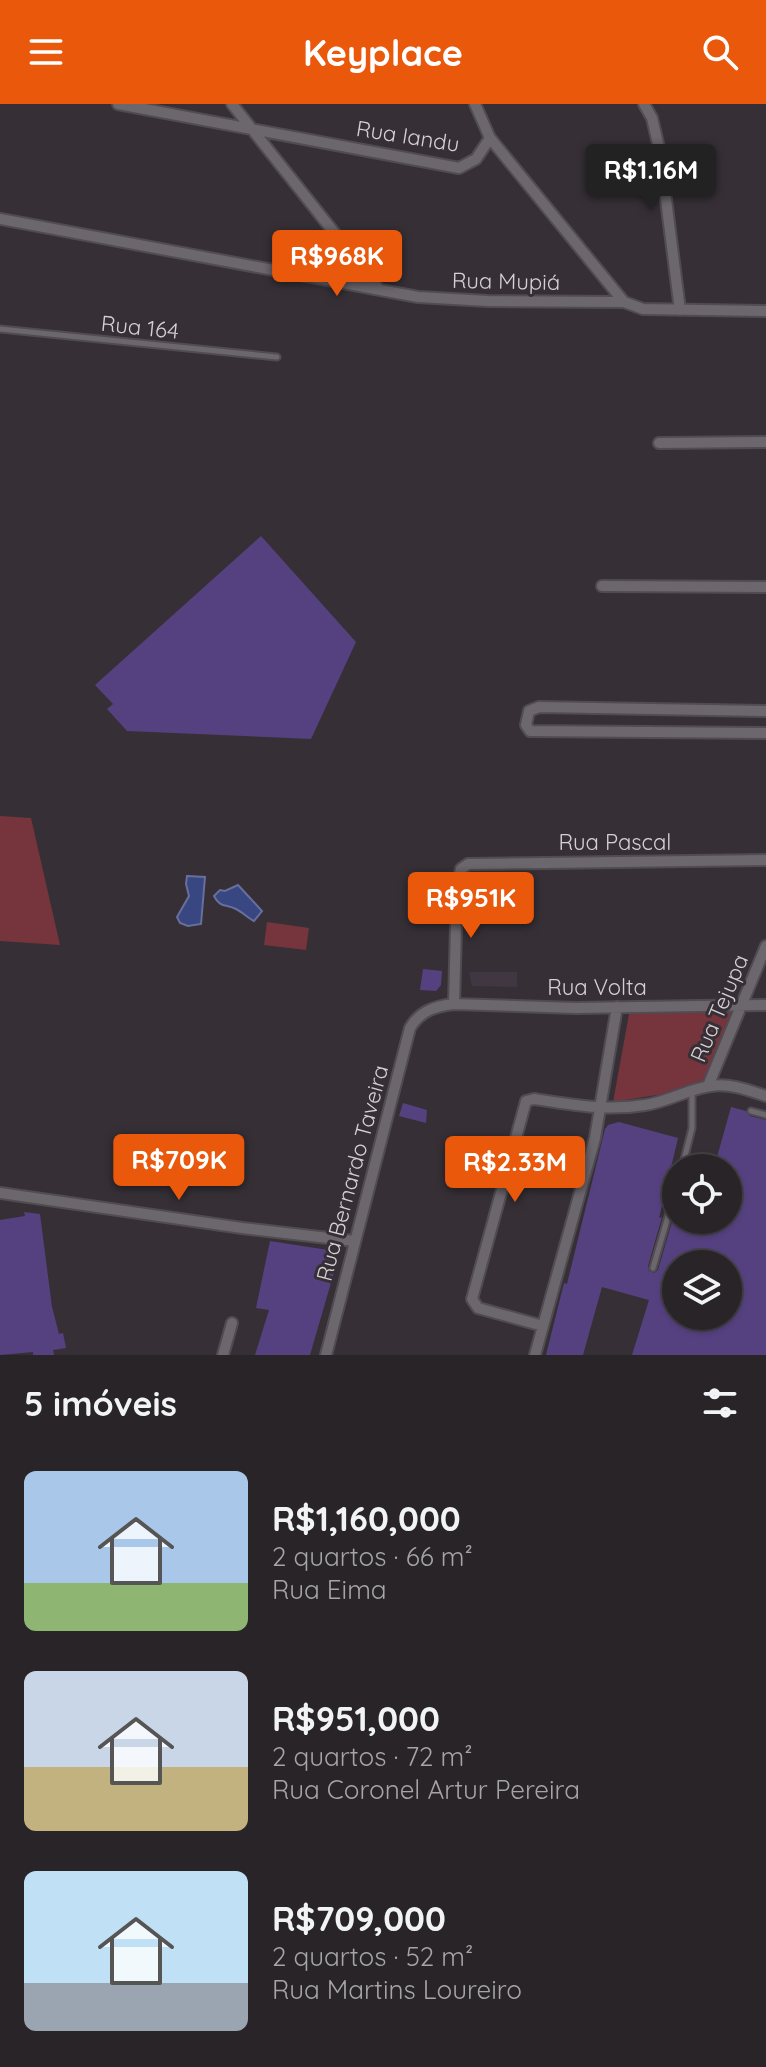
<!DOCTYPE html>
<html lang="pt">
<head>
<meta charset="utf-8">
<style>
  :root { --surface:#282428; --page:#343034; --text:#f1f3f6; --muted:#a5a4a8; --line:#444145; --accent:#ea580c }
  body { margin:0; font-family:Quicksand,sans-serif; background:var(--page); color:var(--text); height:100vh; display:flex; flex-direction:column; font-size:30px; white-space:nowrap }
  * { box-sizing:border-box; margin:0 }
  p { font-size:26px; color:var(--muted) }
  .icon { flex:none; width:44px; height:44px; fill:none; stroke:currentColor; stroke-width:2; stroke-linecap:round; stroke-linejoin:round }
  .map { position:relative; height:1251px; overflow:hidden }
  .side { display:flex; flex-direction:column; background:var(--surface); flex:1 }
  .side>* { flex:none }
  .controls { position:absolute; left:662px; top:1050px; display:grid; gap:16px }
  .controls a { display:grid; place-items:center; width:80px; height:80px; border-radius:50%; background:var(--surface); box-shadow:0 2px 6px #0004,0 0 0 2px var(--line); font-size:40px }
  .price { position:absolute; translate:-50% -68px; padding:0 18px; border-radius:8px; background:var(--accent); color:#fff; font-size:26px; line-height:52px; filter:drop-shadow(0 2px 4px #0008) }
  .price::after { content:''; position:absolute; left:50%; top:48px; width:24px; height:18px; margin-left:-12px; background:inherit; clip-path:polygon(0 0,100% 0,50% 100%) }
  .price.active { background:#222; color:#fff }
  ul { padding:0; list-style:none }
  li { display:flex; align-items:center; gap:24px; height:200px; padding:0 24px }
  li span { display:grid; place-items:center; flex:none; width:224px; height:160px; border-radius:12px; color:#555 }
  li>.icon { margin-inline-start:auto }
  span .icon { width:96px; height:96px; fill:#fffc; stroke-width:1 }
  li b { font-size:34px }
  h2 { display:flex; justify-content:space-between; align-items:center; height:96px; padding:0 24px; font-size:34px }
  header { display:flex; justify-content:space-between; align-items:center; height:104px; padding:0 24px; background:var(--accent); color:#fff; font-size:36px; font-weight:700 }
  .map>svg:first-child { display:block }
  .built { fill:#413742 }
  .green { fill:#76343d }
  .water { fill:#384682; stroke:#676f9b; stroke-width:2 }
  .building { fill:#55417f; fill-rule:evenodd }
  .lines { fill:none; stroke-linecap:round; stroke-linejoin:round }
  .service-casing { stroke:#504c51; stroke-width:9 }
  .minor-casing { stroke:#504c51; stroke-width:14 }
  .service { stroke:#6c666d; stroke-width:5 }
  .minor { stroke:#6c666d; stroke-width:10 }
  .labels { text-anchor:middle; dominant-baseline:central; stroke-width:6; stroke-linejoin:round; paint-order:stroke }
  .street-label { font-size:22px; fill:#d4d0d4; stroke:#363036 }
</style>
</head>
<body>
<header><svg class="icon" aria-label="menu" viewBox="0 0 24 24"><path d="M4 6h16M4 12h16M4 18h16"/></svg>Keyplace<svg class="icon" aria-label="search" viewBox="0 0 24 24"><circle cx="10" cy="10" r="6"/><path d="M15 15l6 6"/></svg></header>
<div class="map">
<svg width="766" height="1251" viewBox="0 0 766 1251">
  <rect width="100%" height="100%" fill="#363036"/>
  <!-- built -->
  <path class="built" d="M 469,868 L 517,868 L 517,883 L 472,882 Z"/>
  <!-- green -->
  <path class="green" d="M 0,712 L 31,714 L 60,841 L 0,837 Z
    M 267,818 L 309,824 L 306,846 L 264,841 Z
    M 630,905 L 730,905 L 735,914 L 705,978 L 694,985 L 613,998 Z"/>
  <!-- water -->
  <path class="water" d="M 187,772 L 205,773 L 201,820 L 188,822 L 180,819 L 177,813 L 189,792 L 186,780 Z
    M 238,781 L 262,807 L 254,817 C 248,814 242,808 236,805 C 226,800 220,804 214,792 L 220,786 L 225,787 Z"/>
  <!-- building -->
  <path class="building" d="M 261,432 L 356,538 L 311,635 L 127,627 L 107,605 L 113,600 L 95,581 Z
    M 423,865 L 442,867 L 441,881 L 436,887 L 420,886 Z
    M 403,999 L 427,1006 L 426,1019 L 399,1012 Z
    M 731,1003 L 746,1007 L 750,1012 L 766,1016 L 766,1251 L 632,1251 L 649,1196 L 602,1183 L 583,1251 L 546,1251 L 564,1179 L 567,1180 L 605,1025 L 608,1021 L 619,1018 L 678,1034 L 659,1114 L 662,1113 L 648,1162 L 649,1167 L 654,1169 L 658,1166 L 674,1111 L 676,1116 L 728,1116 L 728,1064 L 714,1064 ZM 676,1160 L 728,1160 L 728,1212 L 676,1212 Z
    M 24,1108 L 40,1110 L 52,1203 L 59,1230 L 63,1229 L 66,1244 L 53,1246 L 54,1251 L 33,1251 L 33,1248 L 0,1251 L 0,1116 L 25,1112 Z
    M 270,1137 L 328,1146 L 335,1149 L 337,1158 L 310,1251 L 255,1251 L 269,1206 L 256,1204 Z"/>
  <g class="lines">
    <!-- service casing -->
    <g class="service-casing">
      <path id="service" d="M 0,225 L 277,253
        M 751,1007 L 766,1011
        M 682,1064 L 692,1024 L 692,988
        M 653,1164 L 676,1085"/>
    </g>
    <!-- minor casing -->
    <g class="minor-casing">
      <path id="minor" d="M 118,0 L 459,64 L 476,55 L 490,34
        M 232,0 L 379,185
        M 475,0 L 490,34 L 624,198
        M 644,0 L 652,14 L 660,48 L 680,206
        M 0,115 L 418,193 L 488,197 L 624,198 L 643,205 L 766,207
        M 659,339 L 766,338
        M 602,482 L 766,483
        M 766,607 L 539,603 L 529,607 L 526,621 L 530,627 L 766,629
        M 454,900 L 457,783 L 461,765 L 468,760 L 766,756
        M 708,982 L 766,842
        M 0,1089 L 242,1124 L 354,1137
        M 543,1222 L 478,1204 L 472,1195 L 526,997 L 534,995 C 572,1001 607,1007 645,1001 C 668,998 690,984 711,982 C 730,979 748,986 766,992
        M 223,1251 L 232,1219
        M 326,1251 L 410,924 C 420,907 435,902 454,900 L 576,904 L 766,901
        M 535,1251 L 595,1034 L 617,903"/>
    </g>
    <!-- service -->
    <use href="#service" class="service"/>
    <!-- minor -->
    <use href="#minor" class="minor"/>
  </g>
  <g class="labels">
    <!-- street labels -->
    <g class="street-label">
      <text transform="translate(408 32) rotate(9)">Rua Iandu</text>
      <text transform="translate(506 177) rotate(1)">Rua Mupiá</text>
      <text transform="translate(140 223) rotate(6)">Rua 164</text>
      <text x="615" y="738">Rua Pascal</text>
      <text x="597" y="883">Rua Volta</text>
      <text transform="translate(719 904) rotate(-67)">Rua Tejupa</text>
      <text transform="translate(352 1069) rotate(-75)">Rua Bernardo Taveira</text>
    </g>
  </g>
</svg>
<div class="controls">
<a><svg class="icon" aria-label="locate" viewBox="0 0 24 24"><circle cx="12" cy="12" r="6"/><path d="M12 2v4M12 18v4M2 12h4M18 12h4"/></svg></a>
<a><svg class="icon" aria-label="layers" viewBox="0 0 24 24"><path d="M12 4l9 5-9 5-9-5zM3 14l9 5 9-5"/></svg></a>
</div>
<b class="price active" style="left:651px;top:108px">R$1.16M</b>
<b class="price" style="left:337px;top:194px">R$968K</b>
<b class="price" style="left:471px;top:836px">R$951K</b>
<b class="price" style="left:179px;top:1098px">R$709K</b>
<b class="price" style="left:515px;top:1100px">R$2.33M</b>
</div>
<section class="side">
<h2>5 imóveis<svg class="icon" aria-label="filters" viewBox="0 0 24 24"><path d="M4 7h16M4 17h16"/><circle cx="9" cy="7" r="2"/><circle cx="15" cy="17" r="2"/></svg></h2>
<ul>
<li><span style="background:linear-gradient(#a9c7e8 70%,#8fb573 0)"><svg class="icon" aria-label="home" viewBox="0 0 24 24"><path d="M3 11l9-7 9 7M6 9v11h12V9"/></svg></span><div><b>R$1,160,000</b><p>2 quartos · 66 m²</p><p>Rua Eima</p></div></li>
<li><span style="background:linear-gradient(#c9d6e8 60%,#c2b280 0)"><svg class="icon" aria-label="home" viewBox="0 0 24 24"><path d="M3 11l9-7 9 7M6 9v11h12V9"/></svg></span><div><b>R$951,000</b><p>2 quartos · 72 m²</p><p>Rua Coronel Artur Pereira</p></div></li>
<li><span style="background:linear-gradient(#bfe0f5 70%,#9aa5b1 0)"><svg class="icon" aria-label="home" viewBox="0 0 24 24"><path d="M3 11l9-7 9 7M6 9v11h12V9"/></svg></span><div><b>R$709,000</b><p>2 quartos · 52 m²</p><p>Rua Martins Loureiro</p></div></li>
</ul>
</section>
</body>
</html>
